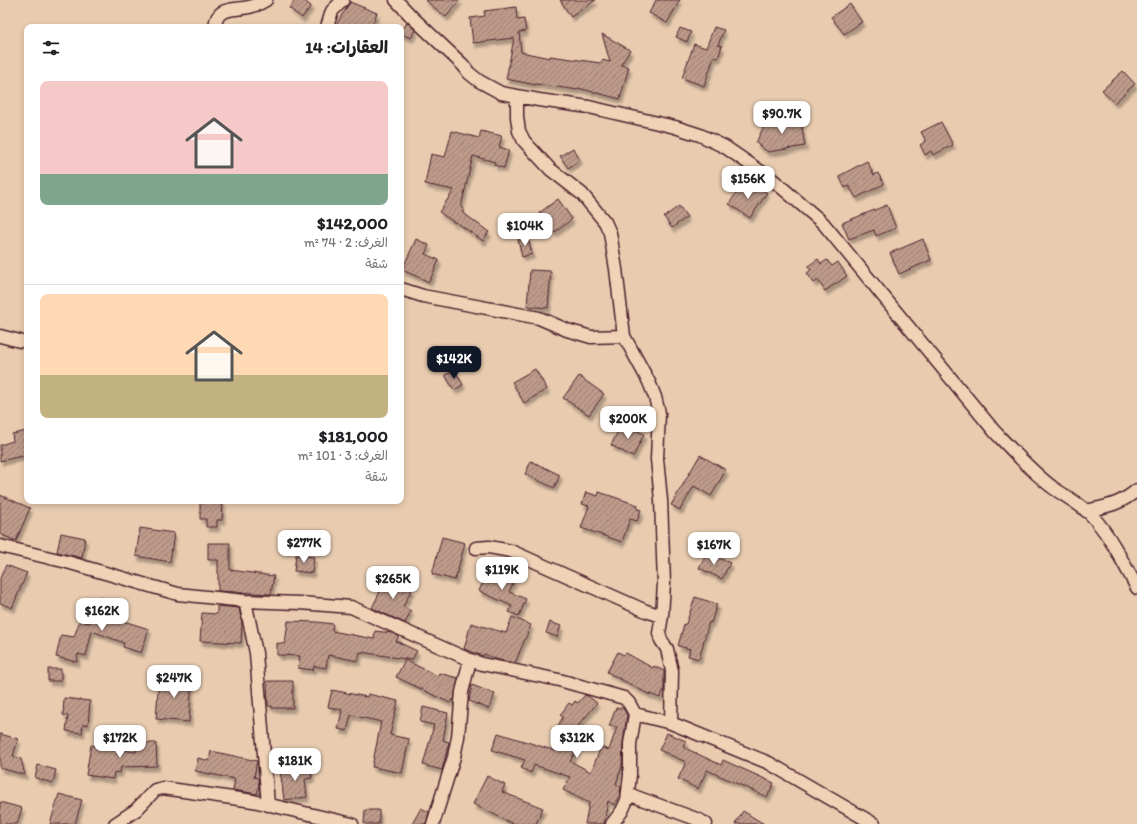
<!DOCTYPE html>
<html lang="ar">
<head>
<meta charset="utf-8">
<style>
  :root { --surface:#fff; --page:#f2f2f2; --text:#202124; --muted:#757577; --line:#e0e0e0; --accent:#111827 }
  body { margin:0; font-family:Itim,"Playpen Sans Arabic",sans-serif; background:var(--page); color:var(--text); direction:rtl; height:100vh; display:flex; flex-direction:column; font-size:15px; white-space:nowrap }
  * { box-sizing:border-box; margin:0 }
  p { font-size:13px; color:var(--muted) }
  .icon { flex:none; width:22px; height:22px; fill:none; stroke:currentColor; stroke-width:2; stroke-linecap:round; stroke-linejoin:round }
  .map { position:relative; flex:1; overflow:hidden; direction:ltr }
  .panel { position:absolute; left:24px; top:24px; width:380px; height:480px; display:flex; flex-direction:column; background:var(--surface); border-radius:8px; box-shadow:0 2px 6px #0003; direction:rtl }
  .panel>* { flex:none }
  .price { position:absolute; translate:-50% -34px; padding:0 9px; border-radius:8px; background:#fff; color:#222; font-size:13px; line-height:26px; filter:drop-shadow(0 1px 2px #0008) }
  .price::after { content:''; position:absolute; left:50%; top:24px; width:12px; height:9px; margin-left:-6px; background:inherit; clip-path:polygon(0 0,100% 0,50% 100%) }
  .price.selected { background:var(--accent); color:#fff }
  ul { padding:0; list-style:none }
  li { display:grid; align-content:center; gap:8px; height:212px; padding:0 16px }
  li+li { border-top:1px solid var(--line) }
  li span { display:grid; place-items:center; height:124px; border-radius:8px; color:#555 }
  li>.icon { margin-inline-start:auto }
  span .icon { width:72px; height:72px; fill:#fffc; stroke-width:1 }
  li b { font-size:17px }
  h2 { display:flex; justify-content:space-between; align-items:center; height:48px; padding:0 16px; font-size:17px }
  .map>svg:first-child { display:block }
  .building { fill:url(#building-hatch); stroke:#4a1f2b; filter:url(#shadow) }
  .lines { fill:none; stroke-linecap:round; stroke-linejoin:round }
  .minor-casing { stroke:#4a1f2b; stroke-width:15 }
  .minor { stroke:#f0d3b6; stroke-width:12 }
</style>
</head>
<body>
<div class="map">
<svg width="1137" height="824" viewBox="0 0 1137 824">
  <defs>
    <pattern id="building-hatch" width="6" height="6" patternUnits="userSpaceOnUse"><rect width="6" height="6" fill="#bd9b8b"/><path d="M-1 1l2-2M0 6l6-6M5 7l2-2" fill="none" stroke="#9c7e72"/></pattern>
    <filter id="shadow"><feDropShadow dx="2.5" dy="4.5" stdDeviation="1" flood-color="#0004"/></filter>
  </defs>
  <rect width="100%" height="100%" fill="#e9ccb0"/>
  <filter id="ink" filterUnits="userSpaceOnUse"><feTurbulence type="fractalNoise" baseFrequency=".025" numOctaves="2"/><feDisplacementMap in="SourceGraphic" scale="8" xChannelSelector="R" yChannelSelector="G"/><feConvolveMatrix kernelMatrix="1 2 1 2 8 2 1 2 1" color-interpolation-filters="sRGB"/></filter>
  <g filter="url(#ink)">
    <!-- building -->
    <path class="building" d="M 295,0 L 303,0 L 311,6 L 302,18 L 289,8 Z
      M 425,0 L 460,0 L 446,17 Z
      M 560,0 L 596,0 L 571,17 Z
      M 656,0 L 680,0 L 667,23 L 649,13 Z
      M 350,2 L 377,13 L 371,27 L 344,27 L 337,24 L 342,14 L 343,14 Z
      M 850,4 L 862,22 L 844,34 L 831,17 Z
      M 516,7 L 517,20 L 524,19 L 526,31 L 519,32 L 521,52 L 550,58 L 550,56 L 601,63 L 602,60 L 610,62 L 602,34 L 630,50 L 621,65 L 629,67 L 620,99 L 578,88 L 578,90 L 536,84 L 536,85 L 506,79 L 514,38 L 473,43 L 470,18 L 485,16 L 484,11 Z
      M 407,22 L 415,30 L 411,38 L 401,34 Z
      M 714,27 L 724,30 L 718,45 L 722,46 L 718,58 L 714,57 L 704,86 L 682,78 L 694,44 L 706,48 Z
      M 680,28 L 691,32 L 687,42 L 676,37 Z
      M 1123,71 L 1135,84 L 1114,103 L 1102,90 Z
      M 800,116 L 805,146 L 768,152 L 756,143 L 766,121 Z
      M 941,122 L 953,145 L 933,155 L 931,151 L 925,155 L 920,145 L 926,141 L 921,132 Z
      M 452,131 L 479,138 L 481,131 L 502,136 L 499,147 L 509,150 L 504,168 L 494,165 L 495,162 L 473,156 L 461,207 L 464,210 L 462,212 L 489,232 L 483,241 L 456,222 L 455,223 L 439,212 L 454,190 L 425,184 L 431,154 L 445,157 Z
      M 573,148 L 580,160 L 568,168 L 560,156 Z
      M 867,161 L 874,175 L 878,173 L 884,184 L 856,198 L 849,186 L 845,188 L 839,176 Z
      M 754,184 L 767,193 L 750,218 L 729,204 L 741,186 L 749,191 Z
      M 558,199 L 572,219 L 554,233 L 539,213 Z
      M 887,205 L 896,228 L 876,236 L 874,230 L 849,239 L 842,223 Z
      M 679,206 L 687,217 L 672,228 L 664,217 Z
      M 528,238 L 532,254 L 522,257 L 518,240 Z
      M 416,239 L 429,245 L 425,254 L 439,260 L 429,282 L 402,270 Z
      M 923,239 L 931,260 L 899,274 L 890,253 Z
      M 818,259 L 821,264 L 827,260 L 832,266 L 838,262 L 847,276 L 825,291 L 818,280 L 814,283 L 807,273 L 811,270 L 808,266 Z
      M 530,270 L 551,271 L 548,308 L 527,306 Z
      M 535,369 L 547,389 L 524,403 L 512,382 Z
      M 455,370 L 463,385 L 454,390 L 445,375 Z
      M 579,376 L 604,394 L 589,415 L 563,398 Z
      M 622,423 L 644,434 L 633,457 L 611,445 Z
      M 27,431 L 27,455 L 0,461 L 0,445 L 13,441 L 12,434 Z
      M 700,455 L 726,470 L 711,496 L 694,486 L 680,510 L 671,505 Z
      M 531,461 L 560,475 L 554,488 L 525,474 Z
      M 586,492 L 598,496 L 599,492 L 638,505 L 637,509 L 641,510 L 637,521 L 630,519 L 622,542 L 581,528 L 589,506 L 582,504 Z
      M 0,495 L 30,508 L 16,541 L 0,534 Z
      M 200,501 L 223,501 L 222,520 L 217,520 L 217,527 L 206,527 L 206,519 L 200,519 Z
      M 140,528 L 174,533 L 170,562 L 136,556 Z
      M 61,533 L 85,538 L 82,558 L 57,552 Z
      M 442,537 L 465,543 L 455,580 L 432,574 Z
      M 208,543 L 230,543 L 230,570 L 274,576 L 271,594 L 218,591 L 218,560 L 208,560 Z
      M 707,552 L 730,563 L 722,579 L 699,568 Z
      M 296,555 L 314,557 L 312,573 L 294,571 Z
      M 6,565 L 27,573 L 12,608 L 0,603 L 0,578 Z
      M 489,569 L 514,581 L 509,592 L 526,599 L 519,616 L 509,612 L 512,606 L 479,591 Z
      M 387,577 L 412,589 L 403,607 L 411,611 L 405,623 L 372,608 Z
      M 99,597 L 119,604 L 114,618 L 149,629 L 141,653 L 123,647 L 124,643 L 92,631 L 86,656 L 78,654 L 77,662 L 56,657 L 61,635 L 74,637 L 80,620 L 89,623 Z
      M 695,597 L 717,604 L 711,623 L 709,622 L 699,659 L 688,656 L 690,649 L 678,646 L 684,624 L 686,624 Z
      M 217,606 L 239,608 L 242,623 L 241,643 L 200,641 L 202,613 L 217,614 Z
      M 512,617 L 531,625 L 515,663 L 499,660 L 484,654 L 483,656 L 464,649 L 471,623 L 506,633 Z
      M 288,621 L 317,622 L 333,624 L 332,631 L 374,639 L 375,631 L 392,633 L 399,636 L 396,641 L 417,651 L 412,660 L 360,652 L 358,661 L 328,655 L 326,668 L 314,666 L 313,670 L 298,668 L 300,656 L 277,655 L 277,643 L 285,644 Z
      M 550,622 L 561,626 L 557,637 L 546,633 Z
      M 618,652 L 624,655 L 626,653 L 653,668 L 654,666 L 664,671 L 664,689 L 660,698 L 650,694 L 650,695 L 607,672 Z
      M 405,660 L 438,676 L 439,673 L 458,678 L 454,701 L 451,700 L 450,703 L 396,677 Z
      M 48,669 L 61,669 L 61,681 L 48,681 Z
      M 159,677 L 192,679 L 189,722 L 156,719 Z
      M 267,681 L 293,681 L 293,708 L 272,708 L 272,706 L 268,706 Z
      M 472,685 L 495,694 L 489,709 L 469,701 Z
      M 332,690 L 367,697 L 368,694 L 398,701 L 390,735 L 409,739 L 402,773 L 372,767 L 381,722 L 351,715 L 347,731 L 338,729 L 342,710 L 328,707 Z
      M 585,695 L 588,696 L 597,703 L 571,735 L 582,741 L 570,761 L 591,772 L 601,747 L 609,750 L 617,727 L 609,726 L 616,708 L 623,708 L 627,715 L 623,743 L 622,766 L 616,784 L 621,787 L 620,794 L 614,805 L 608,801 L 604,824 L 585,824 L 589,803 L 563,790 L 570,777 L 534,765 L 531,773 L 521,768 L 525,760 L 492,750 L 498,733 L 556,751 L 561,737 L 553,734 L 563,717 L 560,715 L 569,703 L 572,705 L 575,701 L 578,703 Z
      M 64,698 L 90,701 L 88,725 L 83,724 L 82,733 L 66,731 L 68,716 L 63,715 Z
      M 423,707 L 448,713 L 443,740 L 449,742 L 442,770 L 423,765 L 434,725 L 420,722 Z
      M 667,733 L 686,741 L 683,747 L 721,765 L 723,760 L 774,783 L 767,797 L 707,770 L 698,789 L 678,779 L 686,762 L 659,750 Z
      M 0,734 L 18,739 L 13,756 L 21,759 L 25,775 L 0,768 Z
      M 135,743 L 156,743 L 157,766 L 121,767 L 120,773 L 114,772 L 113,779 L 86,775 L 91,745 L 136,752 Z
      M 211,751 L 257,761 L 254,777 L 258,778 L 259,785 L 257,794 L 233,790 L 235,779 L 195,771 L 198,758 L 209,761 Z
      M 38,765 L 56,770 L 53,783 L 35,778 Z
      M 310,765 L 312,778 L 305,779 L 307,797 L 284,800 L 280,769 Z
      M 487,776 L 505,785 L 502,792 L 543,808 L 536,824 L 513,824 L 473,804 Z
      M 59,794 L 82,800 L 75,824 L 50,824 Z
      M 0,802 L 22,808 L 17,824 L 0,824 Z
      M 421,808 L 429,812 L 426,824 L 412,824 Z
      M 365,810 L 379,810 L 379,824 L 364,824 Z
      M 743,811 L 764,824 L 735,824 Z"/>
    <g class="lines">
      <!-- minor casing -->
      <g class="minor-casing">
        <path id="minor" d="M 396,0 L 412,17 L 463,65 L 469,73 L 479,81 L 501,93 L 539,100 L 589,107 L 675,127 L 700,135 L 725,147 L 773,180 L 823,223 L 995,432 C 1013,451 1031,471 1052,487 C 1066,497 1083,505 1094,518 C 1112,539 1124,564 1137,588
          M 215,27 C 217,0 242,16 266,0
          M 327,27 L 332,11 L 343,0
          M 517,96 L 517,117 L 519,131 L 524,141 L 550,169 L 582,194 L 605,222 L 610,233 L 616,269 L 624,336 L 649,382 L 655,397 L 659,413 L 657,459 L 661,500 L 664,583 L 662,616 L 659,633 L 661,640 L 667,649 L 672,671 L 671,723
          M 401,289 L 423,296 L 539,318 L 567,330 L 591,337 L 624,336
          M 0,336 L 20,341
          M 1086,511 C 1108,506 1119,505 1137,490
          M 0,546 L 67,562 L 178,594 L 245,601 L 300,603 L 351,607 L 470,660 L 482,664 L 559,680 L 624,698 L 629,703 L 635,714 L 630,744 L 630,775 L 627,800 L 622,811 L 612,824
          M 476,548 L 489,547 L 511,551 L 646,611 L 662,616
          M 245,601 L 256,653 L 268,805
          M 635,714 L 671,723 L 769,763 L 874,824
          M 628,794 L 699,820 L 706,824
          M 115,824 L 136,810 L 155,790 L 163,788 L 253,801 L 352,824
          M 433,824 L 454,757 L 458,737 L 462,692 L 470,660"/>
      </g>
      <!-- minor -->
      <use href="#minor" class="minor"/>
    </g>
  </g>
</svg>
<b class="price" style="left:782px;top:135px">$90.7K</b>
<b class="price" style="left:748px;top:200px">$156K</b>
<b class="price" style="left:525px;top:247px">$104K</b>
<b class="price selected" style="left:454px;top:380px">$142K</b>
<b class="price" style="left:628px;top:440px">$200K</b>
<b class="price" style="left:304px;top:564px">$277K</b>
<b class="price" style="left:714px;top:566px">$167K</b>
<b class="price" style="left:502px;top:591px">$119K</b>
<b class="price" style="left:393px;top:600px">$265K</b>
<b class="price" style="left:102px;top:632px">$162K</b>
<b class="price" style="left:174px;top:699px">$247K</b>
<b class="price" style="left:120px;top:759px">$172K</b>
<b class="price" style="left:577px;top:759px">$312K</b>
<b class="price" style="left:295px;top:782px">$181K</b>
<section class="panel">
<h2>العقارات: 14<svg class="icon" aria-label="filters" viewBox="0 0 24 24"><path d="M4 7h16M4 17h16"/><circle cx="9" cy="7" r="2"/><circle cx="15" cy="17" r="2"/></svg></h2>
<ul>
<li><span style="background:linear-gradient(#f6c9c9 75%,#7fa58c 0)"><svg class="icon" aria-label="home" viewBox="0 0 24 24"><path d="M3 11l9-7 9 7M6 9v11h12V9"/></svg></span><div><b>$142,000</b><p>الغرف: 2 · 74 m²</p><p>شقة</p></div></li>
<li><span style="background:linear-gradient(#ffd9b3 65%,#c2b280 0)"><svg class="icon" aria-label="home" viewBox="0 0 24 24"><path d="M3 11l9-7 9 7M6 9v11h12V9"/></svg></span><div><b>$181,000</b><p>الغرف: 3 · 101 m²</p><p>شقة</p></div></li>
</ul>
</section>
</div>
</body>
</html>
